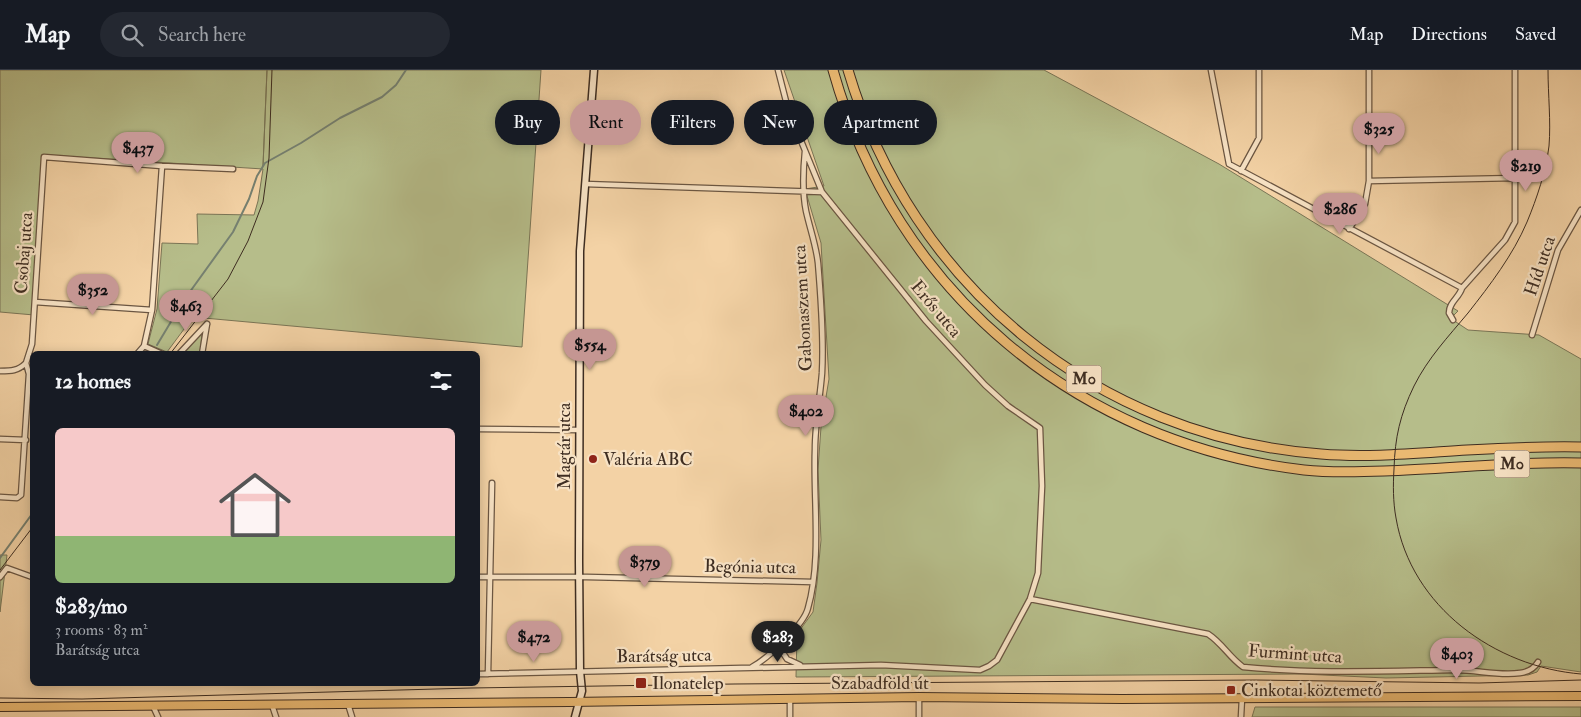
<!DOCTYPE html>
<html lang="en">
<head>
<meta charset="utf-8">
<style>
  :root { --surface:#171b24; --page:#242831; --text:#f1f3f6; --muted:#9ea1a6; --line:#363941; --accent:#c59692 }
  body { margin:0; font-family:"IM FELL Double Pica",serif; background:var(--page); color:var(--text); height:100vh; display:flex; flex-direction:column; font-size:19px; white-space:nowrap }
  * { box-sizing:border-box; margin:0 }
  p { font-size:16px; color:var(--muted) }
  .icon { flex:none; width:28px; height:28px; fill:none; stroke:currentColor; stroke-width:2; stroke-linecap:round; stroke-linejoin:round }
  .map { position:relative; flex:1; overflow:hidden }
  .panel { position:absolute; left:30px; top:281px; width:450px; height:335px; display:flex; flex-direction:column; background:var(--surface); border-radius:8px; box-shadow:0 2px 12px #0003 }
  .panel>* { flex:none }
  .guide { position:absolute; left:495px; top:30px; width:475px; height:45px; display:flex; gap:10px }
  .price { position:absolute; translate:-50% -42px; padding:0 11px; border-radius:18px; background:var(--accent); color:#111; font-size:16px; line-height:32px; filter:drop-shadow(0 1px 2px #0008) }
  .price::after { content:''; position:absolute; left:50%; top:30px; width:15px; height:11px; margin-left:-8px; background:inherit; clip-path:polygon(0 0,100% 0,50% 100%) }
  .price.current { background:#222; color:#fff }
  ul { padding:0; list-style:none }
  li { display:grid; align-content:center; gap:10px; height:265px; padding:0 25px }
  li+li { border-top:1px solid var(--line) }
  li span { display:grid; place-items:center; height:155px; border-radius:8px; color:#555 }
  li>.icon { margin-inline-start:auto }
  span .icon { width:90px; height:90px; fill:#fffc; stroke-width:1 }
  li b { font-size:21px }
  h2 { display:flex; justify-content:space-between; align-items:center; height:60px; padding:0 25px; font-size:21px }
  .pill { padding:0 18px; border-radius:22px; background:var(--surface); box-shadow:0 2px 12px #0003; font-size:18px; line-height:45px }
  .pill.current { background:var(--accent); color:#111 }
  header { display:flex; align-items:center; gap:30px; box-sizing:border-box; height:70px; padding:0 25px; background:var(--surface); border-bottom:1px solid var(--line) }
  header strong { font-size:24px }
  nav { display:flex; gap:28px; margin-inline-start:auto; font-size:18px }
  .search { width:350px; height:45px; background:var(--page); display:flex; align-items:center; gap:12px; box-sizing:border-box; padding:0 18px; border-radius:28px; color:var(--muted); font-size:19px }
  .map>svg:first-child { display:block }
  .green { fill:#b6bd8a; stroke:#7a7556 }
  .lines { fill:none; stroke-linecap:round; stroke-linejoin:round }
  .stream { stroke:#768070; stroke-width:2 }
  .street-casing { stroke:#6b5642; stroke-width:7 }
  .secondary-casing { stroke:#3e2d21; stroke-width:9 }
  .primary-casing { stroke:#3e2d21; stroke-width:10 }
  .highway-casing { stroke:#3e2d21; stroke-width:11 }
  .street { stroke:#f7e2c4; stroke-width:4.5 }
  .secondary { stroke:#f7e2c4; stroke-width:6 }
  .primary { stroke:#eab972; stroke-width:8 }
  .highway { stroke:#eab972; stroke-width:9 }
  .tram { stroke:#3e2d21; stroke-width:1 }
  .poi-dot { fill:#8f2418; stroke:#f7e2c4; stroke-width:2 }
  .labels { text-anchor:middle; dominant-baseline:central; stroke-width:4.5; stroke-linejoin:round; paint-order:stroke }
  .shield { fill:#f7e2c4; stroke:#766352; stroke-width:1 }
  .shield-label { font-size:16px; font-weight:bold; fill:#3e2d21 }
  .street-label { font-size:18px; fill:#3e2d21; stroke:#f7e2c4 }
  .poi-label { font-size:18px; fill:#3e2d21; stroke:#f7e2c4; text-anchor:start }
</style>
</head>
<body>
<header>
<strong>Map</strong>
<div class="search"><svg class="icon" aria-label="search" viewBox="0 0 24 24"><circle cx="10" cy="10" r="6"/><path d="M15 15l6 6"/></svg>Search here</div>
<nav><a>Map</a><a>Directions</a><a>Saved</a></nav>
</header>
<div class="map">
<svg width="1581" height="647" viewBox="0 0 1581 647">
  <rect width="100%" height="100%" fill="#f3d2a5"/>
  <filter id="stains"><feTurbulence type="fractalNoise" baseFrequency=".004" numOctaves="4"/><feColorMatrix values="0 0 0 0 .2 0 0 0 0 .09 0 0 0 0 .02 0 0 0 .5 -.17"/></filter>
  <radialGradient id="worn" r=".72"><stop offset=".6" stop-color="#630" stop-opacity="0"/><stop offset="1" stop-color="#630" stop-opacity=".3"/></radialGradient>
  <!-- green -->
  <path class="green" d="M 0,0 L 267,0 L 263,96 L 267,0 L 541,0 L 522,277 L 193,247 L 167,282 L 148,274 L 157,239 L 162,173 L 198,174 L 197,144 L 254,145 L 258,131 L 263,99 L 46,85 L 34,245 L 0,242 Z
    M 784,0 L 1044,0 L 1219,94 L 1458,241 L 1453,246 L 1453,250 L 1468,260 L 1539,265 L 1581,289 L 1581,602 L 1541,596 L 1537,602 L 1528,605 L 1386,608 L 1302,604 L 796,607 L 797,564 L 813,542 L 817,513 L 821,470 L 818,400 L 821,357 L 829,309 L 821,173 L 805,119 L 824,116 Z
    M 202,263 L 200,284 L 181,284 Z
    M 0,485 L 7,485 L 0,542 Z
    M 1255,637 L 1581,637 L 1581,647 L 1252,647 Z"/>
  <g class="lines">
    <!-- stream -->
    <path class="stream" d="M 157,275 L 184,230 L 233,162 L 249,129 L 257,106 L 265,93 L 301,73 L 340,48 L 382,27 L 396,15 L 406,0
      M 150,284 L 151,283
      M 0,488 L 32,444"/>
    <!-- street casing -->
    <g class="street-casing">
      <path id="street" d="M 778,0 L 788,39 L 822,122
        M 1211,0 L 1229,94 L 1462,218
        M 1241,101 L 1259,68 L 1259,0
        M 1369,111 L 1516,108
        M 1349,159 L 1365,134 L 1369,111 L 1369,0
        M 35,232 L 152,240
        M 1453,250 L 1449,243 C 1449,232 1459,228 1462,218 L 1505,170 L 1515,152 L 1515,0
        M 1532,265 L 1558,180 L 1581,140
        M 144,276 L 162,284
        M 137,284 L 144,276 L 152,240 L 162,96
        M 179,284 L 207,254
        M 202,284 L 207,254
        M 0,301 C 11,301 18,301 26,293
        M 478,359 L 579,360
        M 0,369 L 26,370
        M 0,427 L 17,428 L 21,425 L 29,304 L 26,293 L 32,274 L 44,87 L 162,96 L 233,99
        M 0,507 L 7,498 L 32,507
        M 478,507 L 587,507 L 813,512
        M 1030,529 L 1208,564 C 1222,573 1229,587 1243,597 C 1313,604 1385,601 1456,600 C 1478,600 1498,606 1520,603 C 1528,602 1534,599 1538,592
        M 785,569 L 783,583 L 787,589 L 800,595
        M 752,597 C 767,589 804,555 808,538 C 822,489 813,429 815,379 C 815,354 820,328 822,303 C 824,267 821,229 818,193 C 816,175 810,159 806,141 C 802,121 803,101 805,81
        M 478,604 L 881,595 L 980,600 L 989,596 L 997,590 L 1030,529 L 1038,503 L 1042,416 L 1040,358 L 1008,336 L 985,315 L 926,251 L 822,122 L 585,114
        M 488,604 L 492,413
        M 919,627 L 919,647
        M 348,634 L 352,647
        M 272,635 L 276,647
        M 153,636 L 158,647
        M 790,647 L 790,628
        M 1241,647 L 1242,628"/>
    </g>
    <!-- secondary casing -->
    <g class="secondary-casing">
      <path id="secondary" d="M 575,647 L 582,621 L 580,601 L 579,491 L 580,181 L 594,0"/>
    </g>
    <!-- primary casing -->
    <g class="primary-casing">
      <path id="primary" d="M 0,637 L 569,632 L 919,627 L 1122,629 L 1581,626"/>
    </g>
    <!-- highway casing -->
    <g class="highway-casing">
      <path id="highway" d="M 833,0 C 895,222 1077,373 1304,400 C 1331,403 1358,402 1384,401 C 1450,399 1515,391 1581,393
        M 848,0 C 911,215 1096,367 1321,384 C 1369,388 1418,383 1467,380 C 1505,378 1543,376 1581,377"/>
    </g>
    <!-- street -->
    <use href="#street" class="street"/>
    <!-- secondary -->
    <use href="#secondary" class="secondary"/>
    <!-- primary -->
    <use href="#primary" class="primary"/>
    <!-- highway -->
    <use href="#highway" class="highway"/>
    <!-- tram -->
    <path class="tram" d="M 1548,0 C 1548,25 1551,51 1549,76 C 1546,101 1537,128 1527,152 C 1513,185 1490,215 1468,243 C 1448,267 1428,288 1414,316 C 1400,345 1395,367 1394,399 C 1393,415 1393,432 1396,448 C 1411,537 1495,597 1581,604
      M 170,284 L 228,209 L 248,171 L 263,132 L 269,88 L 272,0
      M 0,500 L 32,458
      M 0,628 L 82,629 L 471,618 L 734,614 L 1255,610 L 1479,613 L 1581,610"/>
  </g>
  <!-- markers -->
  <g class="poi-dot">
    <circle cx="593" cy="389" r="5"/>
    <rect x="635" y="607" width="12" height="12" rx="2.5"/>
    <rect x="1226" y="615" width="10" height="10" rx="2.5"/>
  </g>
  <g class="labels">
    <!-- shield labels -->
    <g class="shield">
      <rect x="1066.5" y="295.5" width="35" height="27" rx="4"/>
      <rect x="1494.5" y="380.5" width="35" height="27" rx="4"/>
    </g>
    <g class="shield-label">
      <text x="1084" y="309">M0</text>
      <text x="1512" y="394">M0</text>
    </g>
    <!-- street labels -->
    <g class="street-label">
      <text transform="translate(24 183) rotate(-86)">Csobaj utca</text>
      <text transform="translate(1540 196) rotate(-71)">Híd utca</text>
      <text transform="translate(803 238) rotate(-93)">Gabonaszem utca</text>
      <text transform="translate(936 239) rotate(50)">Erős utca</text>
      <text transform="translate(564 376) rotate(-90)">Magtár utca</text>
      <text transform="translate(750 497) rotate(1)">Begónia utca</text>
      <text transform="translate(1295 584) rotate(4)">Furmint utca</text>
      <text transform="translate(664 586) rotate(-1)">Barátság utca</text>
      <text x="880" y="613">Szabadföld út</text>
    </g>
    <!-- poi labels -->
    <g class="poi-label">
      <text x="603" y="389">Valéria ABC</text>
      <text x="652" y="613">Ilonatelep</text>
      <text x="1241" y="620">Cinkotai köztemető</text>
    </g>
  </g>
  <rect width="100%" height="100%" filter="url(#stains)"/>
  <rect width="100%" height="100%" fill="url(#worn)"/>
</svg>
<b class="price" style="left:1379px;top:85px">$325</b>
<b class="price" style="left:138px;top:104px">$437</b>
<b class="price" style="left:1526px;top:122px">$219</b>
<b class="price" style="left:1340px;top:165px">$286</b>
<b class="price" style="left:93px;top:246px">$352</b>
<b class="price" style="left:186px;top:262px">$463</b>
<b class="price" style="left:590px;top:301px">$554</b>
<b class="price" style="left:806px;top:367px">$402</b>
<b class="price" style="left:645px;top:518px">$379</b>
<b class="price" style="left:534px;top:593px">$472</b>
<b class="price current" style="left:778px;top:593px">$283</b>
<b class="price" style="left:1457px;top:610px">$403</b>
<div class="guide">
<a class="pill">Buy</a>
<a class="pill current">Rent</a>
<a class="pill">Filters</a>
<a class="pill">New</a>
<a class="pill">Apartment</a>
</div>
<section class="panel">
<h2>12 homes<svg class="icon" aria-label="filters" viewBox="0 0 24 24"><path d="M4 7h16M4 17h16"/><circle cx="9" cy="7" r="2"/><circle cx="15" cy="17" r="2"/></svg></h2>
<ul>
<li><span style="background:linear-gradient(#f6c9c9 70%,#8fb573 0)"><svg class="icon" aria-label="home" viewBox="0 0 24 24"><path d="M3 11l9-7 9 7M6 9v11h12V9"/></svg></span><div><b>$283/mo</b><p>3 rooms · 83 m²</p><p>Barátság utca</p></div></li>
</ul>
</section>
</div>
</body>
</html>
